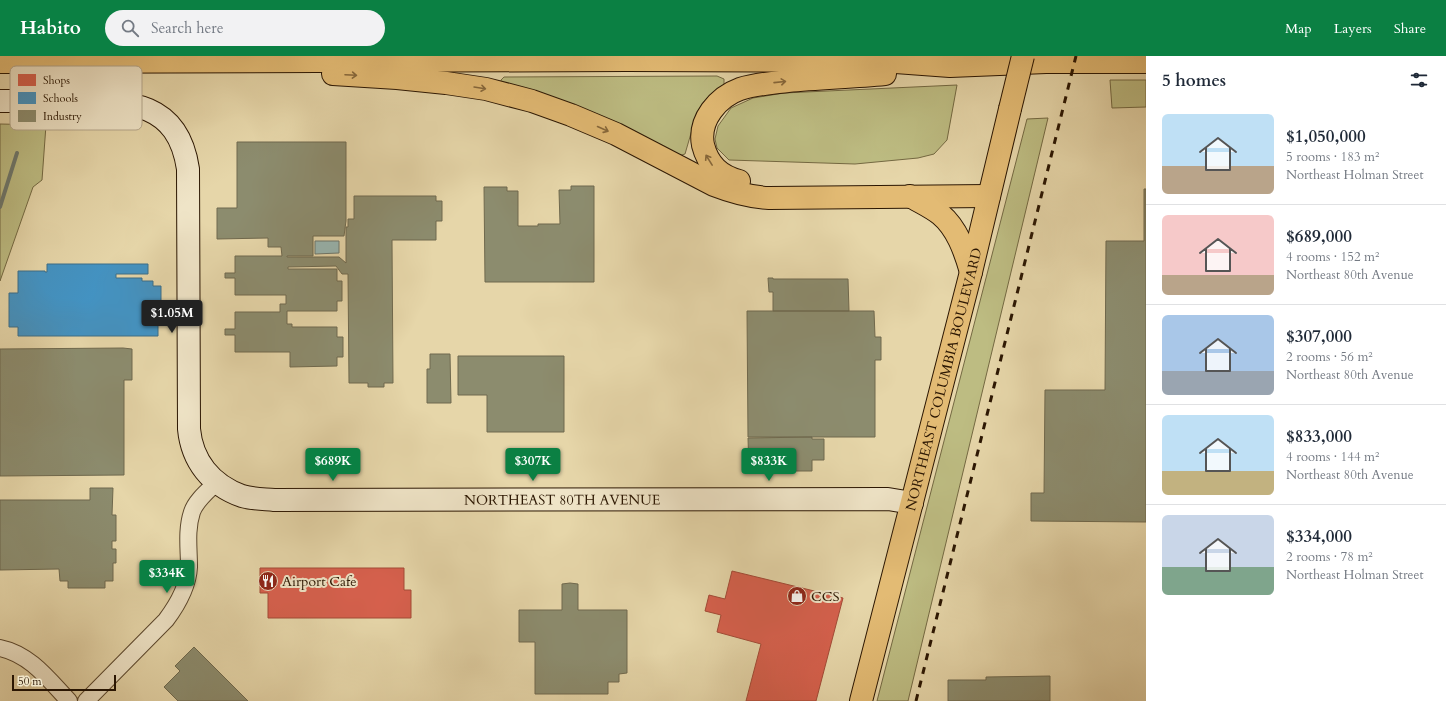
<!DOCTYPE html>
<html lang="en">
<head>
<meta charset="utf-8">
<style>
  :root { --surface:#fff; --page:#f2f2f3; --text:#1f2937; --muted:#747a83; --line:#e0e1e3; --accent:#0b8043 }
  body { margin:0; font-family:Cardo,serif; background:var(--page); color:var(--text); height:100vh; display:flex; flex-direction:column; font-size:15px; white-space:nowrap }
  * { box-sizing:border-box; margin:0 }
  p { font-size:13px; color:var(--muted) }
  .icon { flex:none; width:22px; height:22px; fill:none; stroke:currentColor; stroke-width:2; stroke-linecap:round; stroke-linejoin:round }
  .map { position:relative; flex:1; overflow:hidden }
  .panel { display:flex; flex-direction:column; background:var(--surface); width:300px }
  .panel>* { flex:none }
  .scale { position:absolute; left:12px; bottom:10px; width:104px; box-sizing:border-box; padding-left:4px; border:2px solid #2b1602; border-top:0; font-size:11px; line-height:14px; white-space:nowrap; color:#2b1602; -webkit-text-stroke:3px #efe4c7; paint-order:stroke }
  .price { position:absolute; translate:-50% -34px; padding:0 9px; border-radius:4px; background:var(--accent); color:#fff; font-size:13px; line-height:26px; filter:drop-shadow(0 1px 2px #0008) }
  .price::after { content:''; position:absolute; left:50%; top:24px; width:12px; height:9px; margin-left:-6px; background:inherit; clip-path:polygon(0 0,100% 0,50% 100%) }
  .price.on { background:#222; color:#fff }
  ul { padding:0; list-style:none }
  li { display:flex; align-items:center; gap:12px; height:100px; padding:0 16px }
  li+li { border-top:1px solid var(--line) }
  li span { display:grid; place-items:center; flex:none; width:112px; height:80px; border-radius:6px; color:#555 }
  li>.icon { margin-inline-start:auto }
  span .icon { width:48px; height:48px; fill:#fffc; stroke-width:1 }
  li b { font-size:17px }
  h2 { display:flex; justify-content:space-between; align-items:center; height:48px; padding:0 16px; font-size:17px }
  header { display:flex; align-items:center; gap:24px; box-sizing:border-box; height:56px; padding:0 20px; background:var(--accent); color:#fff }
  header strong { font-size:19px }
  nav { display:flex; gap:22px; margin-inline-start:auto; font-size:14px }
  .search { width:280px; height:36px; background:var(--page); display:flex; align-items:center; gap:10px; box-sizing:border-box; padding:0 14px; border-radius:22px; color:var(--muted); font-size:15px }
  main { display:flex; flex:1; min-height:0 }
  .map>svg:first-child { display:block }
  .green { fill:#bdbc82; stroke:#746942 }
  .water { fill:#99b7b2; stroke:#6d776c }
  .shops { fill:#d6604d; stroke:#a34a36 }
  .schools { fill:#4393c3; stroke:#3c6e89 }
  .industry { fill:#8c8c6e; stroke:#6f694e }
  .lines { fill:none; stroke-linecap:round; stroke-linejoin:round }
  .stream { stroke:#6d776c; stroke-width:4 }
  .street-casing { stroke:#5a462c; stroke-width:18 }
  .secondary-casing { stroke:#2b1602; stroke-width:24 }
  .primary-casing { stroke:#2b1602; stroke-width:24 }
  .street { stroke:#efe4c7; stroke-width:16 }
  .secondary { stroke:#efe4c7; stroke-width:22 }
  .primary { stroke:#e3bb74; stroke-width:22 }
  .rail { stroke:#2b1602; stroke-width:3; stroke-dasharray:7 7; stroke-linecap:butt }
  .primary-bridge-casing { stroke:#2b1602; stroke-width:24; stroke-linecap:butt }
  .primary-bridge { stroke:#e3bb74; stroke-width:22 }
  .oneway { stroke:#87683b }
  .labels { text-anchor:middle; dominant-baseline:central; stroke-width:4; stroke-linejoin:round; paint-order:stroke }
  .street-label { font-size:14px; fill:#2b1602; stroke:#efe4c7 }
  .poi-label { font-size:14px; fill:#2b1602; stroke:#efe4c7; text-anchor:start }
  .key { fill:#efe4c7; stroke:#b4a68c; stroke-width:1 }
  .key-label { font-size:11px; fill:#2b1602 }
</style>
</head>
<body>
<header>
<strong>Habito</strong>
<div class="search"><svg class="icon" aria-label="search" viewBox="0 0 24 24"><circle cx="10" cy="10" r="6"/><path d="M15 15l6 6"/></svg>Search here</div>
<nav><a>Map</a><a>Layers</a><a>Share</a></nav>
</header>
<main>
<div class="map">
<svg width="1146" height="645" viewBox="0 0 1146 645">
  <rect width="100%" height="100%" fill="#e6d6a9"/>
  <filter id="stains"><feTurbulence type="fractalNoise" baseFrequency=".005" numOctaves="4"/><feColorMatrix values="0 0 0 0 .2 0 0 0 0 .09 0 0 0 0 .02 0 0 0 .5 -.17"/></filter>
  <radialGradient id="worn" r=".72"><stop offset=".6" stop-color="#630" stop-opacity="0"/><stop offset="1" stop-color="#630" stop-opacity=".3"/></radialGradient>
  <!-- green -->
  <path class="green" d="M 717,20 L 724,23 L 724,28 L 720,32 L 709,40 L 696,60 L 685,98 L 678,100 L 501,29 L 501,24 L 504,21 Z
    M 1110,24 L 1146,24 L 1146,51 L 1112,52 Z
    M 957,29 L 947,84 L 934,98 L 918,102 L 855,108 L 729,104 L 717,92 L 715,83 L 718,70 L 731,52 L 753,42 L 784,37 Z
    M 1048,62 L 908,645 L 877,645 L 1027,63 Z
    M 0,68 L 46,69 L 42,124 L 33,131 L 0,225 Z"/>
  <!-- water -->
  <path class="water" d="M 315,185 L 339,185 L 339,197 L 315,198 Z"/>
  <!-- shops -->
  <path class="shops" d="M 260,512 L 404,512 L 404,534 L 411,534 L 411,562 L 268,562 L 268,537 L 260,537 Z
    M 732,515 L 843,542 L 816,645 L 746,645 L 761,588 L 717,576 L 721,559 L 705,555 L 709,539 L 725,543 Z"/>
  <!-- schools -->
  <path class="schools" d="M 47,208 L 148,208 L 148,218 L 116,218 L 116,222 L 142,222 L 142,225 L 153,225 L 153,230 L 161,230 L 161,265 L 158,265 L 158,280 L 18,280 L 18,271 L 9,271 L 9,237 L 18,237 L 18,215 L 45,215 L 45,216 L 47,216 Z"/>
  <!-- industry -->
  <path class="industry" d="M 237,86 L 346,86 L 346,165 L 344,180 L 313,180 L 313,200 L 287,200 L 287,201 L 339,201 L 346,207 L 346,171 L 348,171 L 348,163 L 354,163 L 354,140 L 436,140 L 436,145 L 442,145 L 442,165 L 436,165 L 436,184 L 392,184 L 393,327 L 384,327 L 384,331 L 368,331 L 368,327 L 349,327 L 348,218 L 342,218 L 336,210 L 288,211 L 288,213 L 337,213 L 337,225 L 342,225 L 342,245 L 337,245 L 337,255 L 287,255 L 287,268 L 292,268 L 292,271 L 337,271 L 337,281 L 343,281 L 343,301 L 337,301 L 337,310 L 290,311 L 290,296 L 235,296 L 235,279 L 225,279 L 225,273 L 235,273 L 235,256 L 280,256 L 280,248 L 286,248 L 286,239 L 235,239 L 235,222 L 225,222 L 225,217 L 235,217 L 235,200 L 282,200 L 281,191 L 268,191 L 268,182 L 217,183 L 217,152 L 237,152 Z
    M 571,130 L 594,130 L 594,226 L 485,226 L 484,131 L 507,131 L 507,135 L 518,135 L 518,170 L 538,170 L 538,168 L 560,168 L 559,134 L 571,134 Z
    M 1144,133 L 1146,133 L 1146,466 L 1031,465 L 1031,437 L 1044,437 L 1045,334 L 1105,334 L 1106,185 L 1144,185 Z
    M 768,222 L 773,222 L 773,223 L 848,223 L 849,255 L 773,255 L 773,236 L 769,236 Z
    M 747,255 L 874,255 L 875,281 L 881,281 L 881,304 L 875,304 L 875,381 L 748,381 Z
    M 123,292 L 132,293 L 132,324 L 124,324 L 124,419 L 0,420 L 0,293 Z
    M 430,298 L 450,298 L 451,347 L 427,347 L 427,313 L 430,313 Z
    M 458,300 L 564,300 L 564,376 L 487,376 L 487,339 L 458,339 Z
    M 812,381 L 812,383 L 824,383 L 824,404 L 812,404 L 812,415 L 749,415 L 748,382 Z
    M 90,432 L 113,432 L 112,459 L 116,459 L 116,485 L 112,485 L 112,493 L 116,493 L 116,507 L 113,507 L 113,525 L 105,525 L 105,532 L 68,532 L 68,525 L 60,525 L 59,513 L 0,514 L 0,444 L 90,444 Z
    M 570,527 L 578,528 L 578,554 L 627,554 L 627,617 L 619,618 L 619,626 L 608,626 L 608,638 L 535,638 L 535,586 L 519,586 L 519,554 L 562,554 L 562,528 Z
    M 194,591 L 248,645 L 178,645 L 164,631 L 180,615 L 175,610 Z
    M 1050,620 L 1050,645 L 948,645 L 948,624 L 986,624 L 986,621 Z"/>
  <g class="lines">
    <!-- stream -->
    <path class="stream" d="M 0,151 L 17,97"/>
    <!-- street casing -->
    <g class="street-casing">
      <path id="street" d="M 0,592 C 30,598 49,624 69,645
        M 86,645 L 166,564 C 178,548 188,531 189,511 C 189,493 186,474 192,456 C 196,444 209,434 217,426"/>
    </g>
    <!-- secondary casing -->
    <g class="secondary-casing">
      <g id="secondary">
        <path id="s1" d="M 0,45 C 25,45 49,45 74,45 C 130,45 178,46 188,113 L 189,373 C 192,405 211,429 242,440 C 252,443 263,443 274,444 L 888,443 L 912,447"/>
      </g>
    </g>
    <!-- primary casing -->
    <g class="primary-casing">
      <g id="primary">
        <path d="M 0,6 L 627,4 L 882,5 L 950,10 L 1046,6 L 1146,6"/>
        <path d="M 333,18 L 397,22 L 446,27 L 486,33 L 532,45 L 571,59 L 616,78 L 714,129 C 732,136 749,141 769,142 L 989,140"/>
        <path d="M 739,125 C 720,120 708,109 703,89 C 698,64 718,41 740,33 C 756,28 772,27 788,25 C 820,22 853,21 885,18"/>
        <path d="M 910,140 C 920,146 931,151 940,158 C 957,172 965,195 971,216"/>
        <path id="s2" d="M 861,645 L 971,216 L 1010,53"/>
      </g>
    </g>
    <!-- street -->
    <use href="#street" class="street"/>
    <!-- secondary -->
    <use href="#secondary" class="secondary"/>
    <!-- primary -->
    <use href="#primary" class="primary"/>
    <!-- rail -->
    <path class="rail" d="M 916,645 L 1076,0"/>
    <!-- primary-bridge casing -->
    <g class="primary-bridge-casing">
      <path id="primary-bridge" d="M 1010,53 L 1023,0"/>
    </g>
    <!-- primary-bridge -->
    <use href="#primary-bridge" class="primary-bridge"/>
  </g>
  <!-- one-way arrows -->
  <defs><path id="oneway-shaft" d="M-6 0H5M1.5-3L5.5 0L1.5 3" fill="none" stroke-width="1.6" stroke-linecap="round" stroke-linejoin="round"/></defs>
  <g class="oneway">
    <use href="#oneway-shaft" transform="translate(351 19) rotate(3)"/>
    <use href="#oneway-shaft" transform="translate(780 26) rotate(-6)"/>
    <use href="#oneway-shaft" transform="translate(480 32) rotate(9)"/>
    <use href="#oneway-shaft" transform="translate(603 73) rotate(24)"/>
    <use href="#oneway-shaft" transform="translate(709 104) rotate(-122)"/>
  </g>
  <!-- icons -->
  <defs>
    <g id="restaurant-disc" transform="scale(1)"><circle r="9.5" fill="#8f2418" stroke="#efe4c7"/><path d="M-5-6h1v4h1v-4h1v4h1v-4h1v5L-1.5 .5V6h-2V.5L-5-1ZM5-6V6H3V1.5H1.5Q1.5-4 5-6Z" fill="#fff"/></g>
    <g id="shop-disc" transform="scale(1)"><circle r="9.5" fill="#8f2418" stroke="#efe4c7"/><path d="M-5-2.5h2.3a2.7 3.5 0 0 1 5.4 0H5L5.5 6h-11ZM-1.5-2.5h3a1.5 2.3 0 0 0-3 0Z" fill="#fff"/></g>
  </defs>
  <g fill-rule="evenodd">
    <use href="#restaurant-disc" x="268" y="525"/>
    <use href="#shop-disc" x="797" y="540"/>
  </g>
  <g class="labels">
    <!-- street labels -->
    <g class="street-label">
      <text stroke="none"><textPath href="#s2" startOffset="332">NORTHEAST COLUMBIA BOULEVARD</textPath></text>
      <text stroke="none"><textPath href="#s1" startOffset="895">NORTHEAST 80TH AVENUE</textPath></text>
    </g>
    <!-- poi labels -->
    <g class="poi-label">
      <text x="282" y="525">Airport Cafe</text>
      <text x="811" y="540">CCS</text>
    </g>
  </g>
  <!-- legend -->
  <rect x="10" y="10" width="132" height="64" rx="6" class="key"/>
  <rect x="18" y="18" width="18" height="12" fill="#d6604d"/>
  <rect x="18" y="36" width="18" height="12" fill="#4393c3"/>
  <rect x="18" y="54" width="18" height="12" fill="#8c8c6e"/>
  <g class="key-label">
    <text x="43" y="28">Shops</text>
    <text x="43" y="46">Schools</text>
    <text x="43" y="64">Industry</text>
  </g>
  <rect width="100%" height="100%" filter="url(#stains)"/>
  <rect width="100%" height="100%" fill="url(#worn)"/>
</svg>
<div class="scale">50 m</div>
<b class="price on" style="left:172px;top:278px">$1.05M</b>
<b class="price" style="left:333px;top:426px">$689K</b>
<b class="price" style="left:533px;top:426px">$307K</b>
<b class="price" style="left:769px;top:426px">$833K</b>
<b class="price" style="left:167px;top:538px">$334K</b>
</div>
<section class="panel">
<h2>5 homes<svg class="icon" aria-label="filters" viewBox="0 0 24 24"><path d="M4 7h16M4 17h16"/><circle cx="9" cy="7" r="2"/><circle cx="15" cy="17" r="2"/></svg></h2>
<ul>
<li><span style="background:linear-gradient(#bfe0f5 65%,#b9a48a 0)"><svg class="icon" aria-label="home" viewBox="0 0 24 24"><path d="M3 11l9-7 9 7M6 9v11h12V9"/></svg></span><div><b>$1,050,000</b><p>5 rooms · 183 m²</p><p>Northeast Holman Street</p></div></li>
<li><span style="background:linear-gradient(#f6c9c9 75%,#b9a48a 0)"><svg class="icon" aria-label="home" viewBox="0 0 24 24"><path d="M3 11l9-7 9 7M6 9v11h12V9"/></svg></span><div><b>$689,000</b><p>4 rooms · 152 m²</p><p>Northeast 80th Avenue</p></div></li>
<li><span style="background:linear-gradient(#a9c7e8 70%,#9aa5b1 0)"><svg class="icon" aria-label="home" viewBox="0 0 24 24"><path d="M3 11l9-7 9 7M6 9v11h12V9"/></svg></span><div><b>$307,000</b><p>2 rooms · 56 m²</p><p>Northeast 80th Avenue</p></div></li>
<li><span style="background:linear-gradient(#bfe0f5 70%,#c2b280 0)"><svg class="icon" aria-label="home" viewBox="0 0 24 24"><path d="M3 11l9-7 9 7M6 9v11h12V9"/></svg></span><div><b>$833,000</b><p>4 rooms · 144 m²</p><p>Northeast 80th Avenue</p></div></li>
<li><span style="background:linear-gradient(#c9d6e8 65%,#7fa58c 0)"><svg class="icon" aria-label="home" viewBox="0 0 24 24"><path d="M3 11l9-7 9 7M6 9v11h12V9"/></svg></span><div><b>$334,000</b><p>2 rooms · 78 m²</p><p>Northeast Holman Street</p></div></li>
</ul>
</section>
</main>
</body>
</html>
